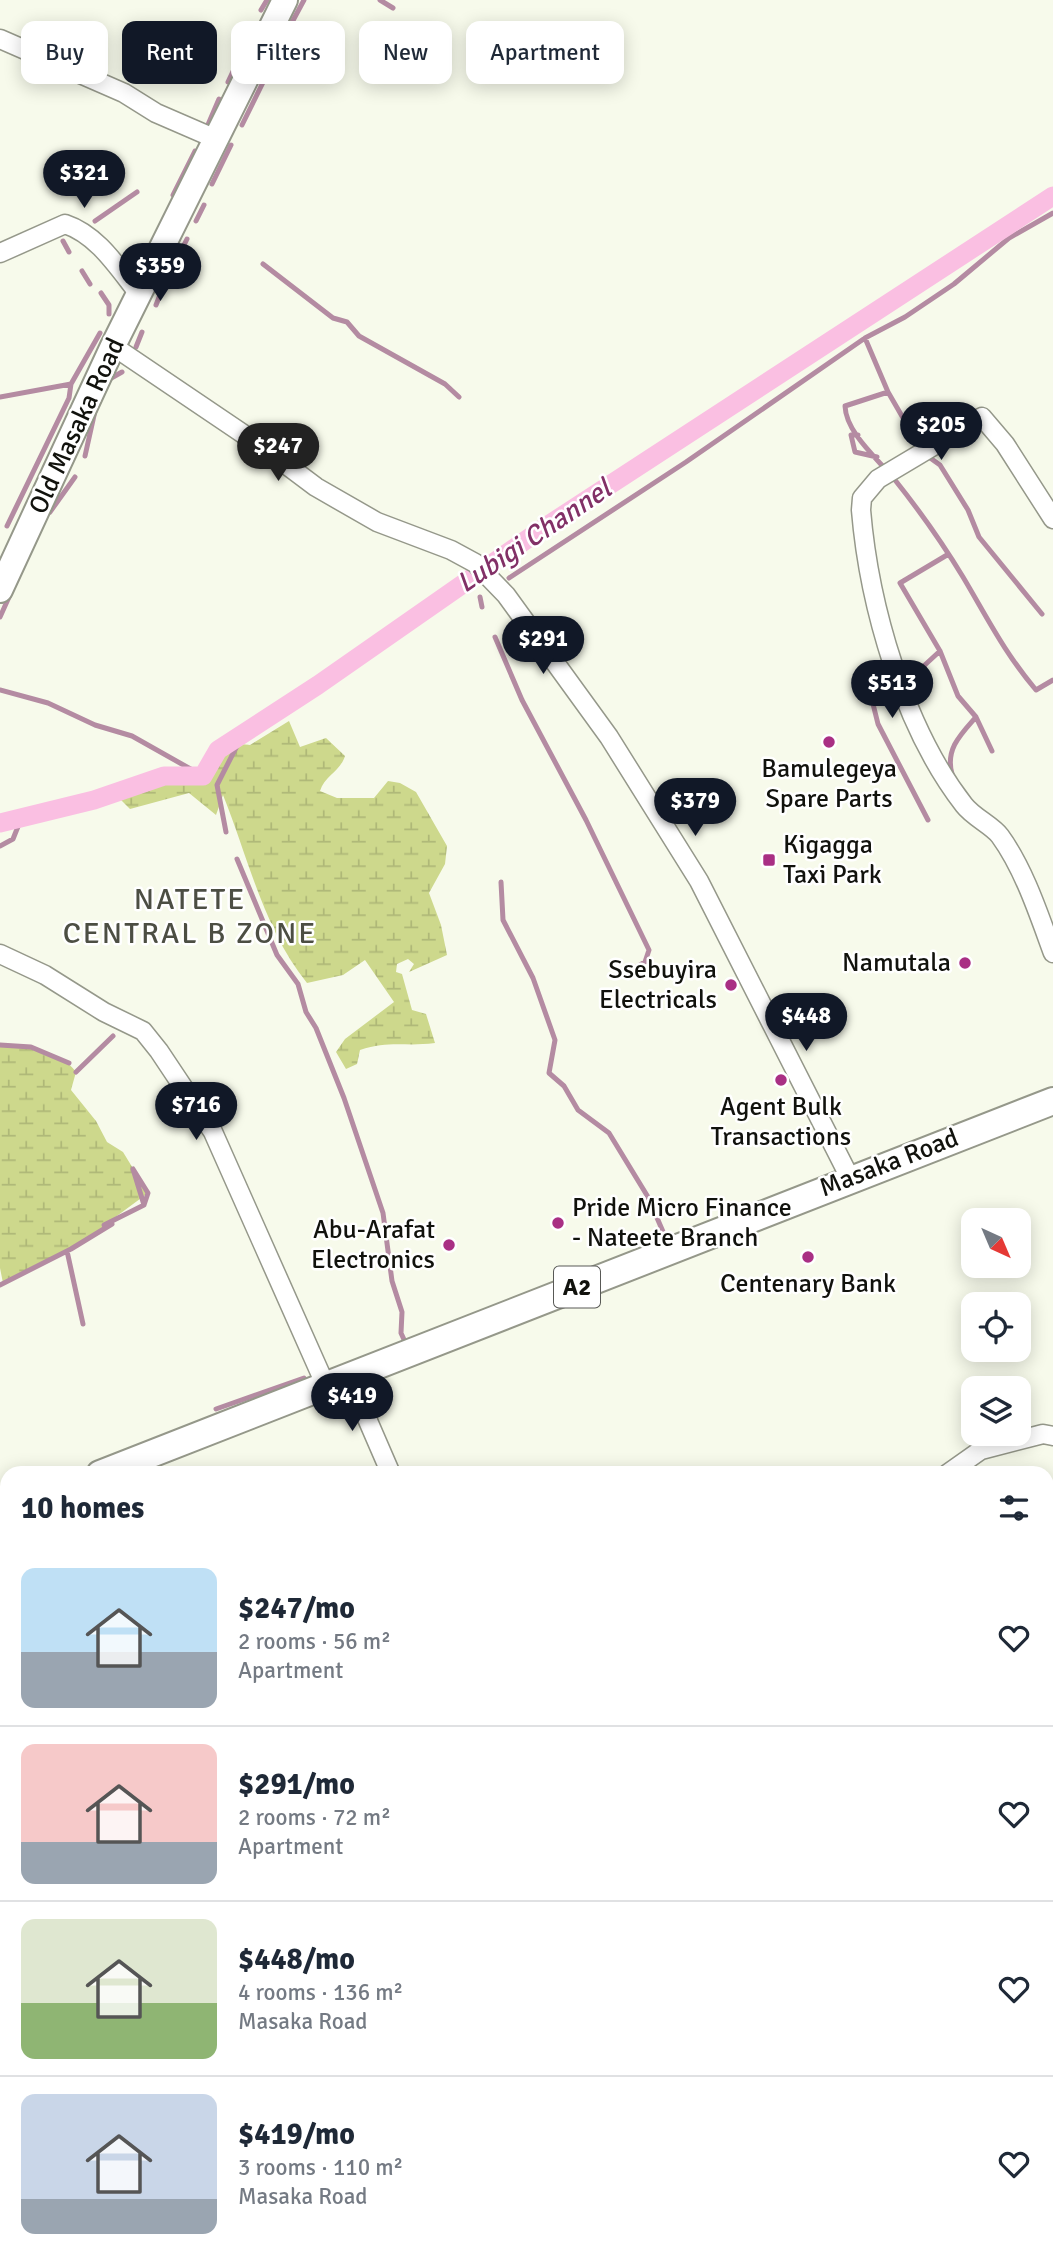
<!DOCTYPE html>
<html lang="en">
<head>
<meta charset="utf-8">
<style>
  :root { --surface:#fff; --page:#f6f6f7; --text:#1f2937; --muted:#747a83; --line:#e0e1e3; --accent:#111827 }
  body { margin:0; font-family:Signika,sans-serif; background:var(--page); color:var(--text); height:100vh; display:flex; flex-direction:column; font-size:26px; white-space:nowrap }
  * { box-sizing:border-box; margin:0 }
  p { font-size:23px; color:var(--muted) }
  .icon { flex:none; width:38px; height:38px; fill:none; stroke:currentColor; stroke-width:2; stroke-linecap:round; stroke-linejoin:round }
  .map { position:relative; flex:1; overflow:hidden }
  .drawer { position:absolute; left:0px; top:1466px; width:1054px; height:800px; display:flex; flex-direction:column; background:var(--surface); border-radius:21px 21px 0 0; box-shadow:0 4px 18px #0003 }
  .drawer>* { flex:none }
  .top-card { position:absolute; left:21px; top:21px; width:700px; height:63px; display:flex; gap:14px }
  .needle { width:46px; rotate:136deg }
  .buttons { position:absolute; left:961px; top:1208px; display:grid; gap:14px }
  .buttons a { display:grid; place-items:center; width:70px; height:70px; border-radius:14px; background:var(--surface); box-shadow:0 4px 18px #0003; font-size:35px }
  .price { position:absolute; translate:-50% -60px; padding:0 16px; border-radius:24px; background:var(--accent); color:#fff; font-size:23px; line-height:46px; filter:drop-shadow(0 2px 4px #0008) }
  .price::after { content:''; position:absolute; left:50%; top:42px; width:21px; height:16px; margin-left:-10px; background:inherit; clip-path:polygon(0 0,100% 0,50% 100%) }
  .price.on { background:#222; color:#fff }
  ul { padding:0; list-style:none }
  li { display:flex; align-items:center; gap:21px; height:175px; padding:0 21px }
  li+li { border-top:2px solid var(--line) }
  li span { display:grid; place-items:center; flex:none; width:196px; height:140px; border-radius:14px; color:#555 }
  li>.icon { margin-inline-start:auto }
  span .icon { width:84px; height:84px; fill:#fffc; stroke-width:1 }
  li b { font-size:30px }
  h2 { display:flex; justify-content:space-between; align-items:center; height:84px; padding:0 21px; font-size:30px }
  .pill { padding:0 24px; border-radius:14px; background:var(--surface); box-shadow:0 4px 18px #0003; font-size:24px; line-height:63px }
  .pill.on { background:var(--accent); color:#fff }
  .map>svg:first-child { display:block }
  .forest { fill:url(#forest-crowns) }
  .wetland { fill:url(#wetland-marsh) }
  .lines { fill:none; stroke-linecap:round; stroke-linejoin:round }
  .stream { stroke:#b48ba2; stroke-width:5 }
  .canal { stroke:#fabfe2; stroke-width:19 }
  .minor-casing { stroke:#95988a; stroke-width:21 }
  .secondary-casing { stroke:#95988a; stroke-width:28 }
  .primary-casing { stroke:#95988a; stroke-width:30 }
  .minor { stroke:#fff; stroke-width:18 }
  .secondary { stroke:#fff; stroke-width:24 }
  .primary { stroke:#fff; stroke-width:26 }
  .poi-dot { fill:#a92f84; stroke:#fff; stroke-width:2.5 }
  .labels { text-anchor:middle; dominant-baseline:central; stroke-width:5; stroke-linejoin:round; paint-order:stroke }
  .shield { fill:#fff; stroke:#585956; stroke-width:2 }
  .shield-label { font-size:24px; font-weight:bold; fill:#11120d }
  .street-label { font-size:26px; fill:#11120d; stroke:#fff }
  .poi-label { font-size:26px; fill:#11120d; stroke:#fff }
  .water-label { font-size:28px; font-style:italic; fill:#823067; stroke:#fff }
  .quarter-label { font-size:30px; letter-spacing:2px; fill:#4c4e43; stroke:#fff }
</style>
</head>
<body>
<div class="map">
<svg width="1053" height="2265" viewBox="0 0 1053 2265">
  <defs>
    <pattern id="forest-crowns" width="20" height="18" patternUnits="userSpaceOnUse" patternTransform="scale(1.75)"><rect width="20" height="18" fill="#afb96d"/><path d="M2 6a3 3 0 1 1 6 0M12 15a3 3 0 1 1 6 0" fill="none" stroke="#969e5d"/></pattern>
    <pattern id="wetland-marsh" width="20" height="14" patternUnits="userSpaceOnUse" patternTransform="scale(1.75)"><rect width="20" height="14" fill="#cdd88c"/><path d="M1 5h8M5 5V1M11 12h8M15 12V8" fill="none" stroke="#afb878"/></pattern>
  </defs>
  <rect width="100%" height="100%" fill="#f7faeb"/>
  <!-- forest -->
  <path class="forest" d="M 561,2259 L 708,2259 L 707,2265 L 617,2265 L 616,2262 L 559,2265 Z"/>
  <!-- wetland -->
  <path class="wetland" d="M 289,721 L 300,747 L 326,738 L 345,756 C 340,772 325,775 320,791 L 337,798 L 374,798 L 388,781 L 400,783 L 416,792 L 447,846 L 445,864 L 429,893 L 441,925 L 447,955 L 409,972 L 414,964 L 408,959 L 397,964 L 396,972 L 402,974 L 412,1010 L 426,1014 L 435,1043 C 405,1047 390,1040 360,1050 L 357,1064 L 346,1069 L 336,1052 L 345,1039 L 394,1002 L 365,960 L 343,975 L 307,983 C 264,930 248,857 223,795 L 216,815 L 189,793 L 130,809 L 114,793 L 164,776 L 203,776 L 218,750 L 231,743 L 250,745 Z
    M 0,1045 C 26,1045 60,1050 76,1072 L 71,1090 L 96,1121 L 107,1142 L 123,1152 L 148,1193 L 106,1224 L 112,1224 L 71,1249 L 3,1283 L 0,1268 Z"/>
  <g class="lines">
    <!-- stream -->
    <path class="stream" d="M 380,0 L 393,8
      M 261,10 L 267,0
      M 283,39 L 304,0
      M 246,45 L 254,27
      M 228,82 L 236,65
      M 242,125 L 277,54
      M 207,127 L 219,99
      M 212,184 L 231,145
      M 173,195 L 195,151
      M 95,221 L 137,192
      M 196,221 L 204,205
      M 63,241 L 69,252
      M 180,253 L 187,239
      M 263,264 L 333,318 L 347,322 L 359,336 L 445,384 L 459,397
      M 82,271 L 90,284
      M 101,293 L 109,305 L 109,314
      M 156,305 L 169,272
      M 865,338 L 888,392 L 921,449
      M 136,347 L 142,332
      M 106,381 L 122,372
      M 888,392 L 845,406 C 846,433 878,459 895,480 C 919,510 943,544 963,577 C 988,619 1004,652 1036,690 L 1053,680
      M 0,397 L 71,384 L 100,333
      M 858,435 L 851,435 L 855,452 L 877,457
      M 926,455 L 940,465 L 968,510 L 979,537 L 1042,614
      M 85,456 L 95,411
      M 50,512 L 75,477
      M 7,526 L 69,398 L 71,384
      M 947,555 L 900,583 L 940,651 L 958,696 L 976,717 L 992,751
      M 509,578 L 686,462 L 865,338 L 905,317 L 954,284 L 1009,238 L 1053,213
      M 480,597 L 482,607
      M 0,617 L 9,597
      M 495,637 L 522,700 L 586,820 L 649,950 L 645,962 L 628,972
      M 0,690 L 48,703 L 95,725 L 132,736 L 203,776
      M 952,774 C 945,749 961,734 976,717
      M 928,820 L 878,724 L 871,696 L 915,674 L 940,651
      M 226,832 L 217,785 L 242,736
      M 0,846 L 13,839 L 21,819
      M 237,859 L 277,955 L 298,984 L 306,1012 L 316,1028 L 344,1098 L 383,1213 L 392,1281 L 402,1312 L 401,1333 L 406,1344
      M 501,882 L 503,920 L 533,978 L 555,1040 L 549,1073 L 564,1086 L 578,1110 L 609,1133 L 648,1197 L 664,1234
      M 0,1045 L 31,1047 L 69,1063
      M 76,1072 L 113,1036
      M 67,1251 L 83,1324
      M 0,1285 L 71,1249 L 112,1224 L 104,1225 L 144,1205 L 148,1193 L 133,1169 L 144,1205
      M 216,1409 L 304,1378"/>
    <!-- canal -->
    <path class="canal" d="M 0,823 L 94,800 L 164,776 L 203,776 L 218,750 L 318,685 L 536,533 L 1053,196"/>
    <!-- minor casing -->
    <g class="minor-casing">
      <path id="minor" d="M 0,39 L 124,93 L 156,113 L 216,139
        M 0,253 L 65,224 C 98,235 118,268 139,294
        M 113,346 L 264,448 L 316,487 L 377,522 L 451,550 L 475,563 L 506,595 L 609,737 L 699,881 L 850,1178
        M 1053,519 L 1005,444 L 982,417 L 878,479 L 862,498 L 861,510 C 869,606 904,728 964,805 C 973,817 993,826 1000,836 C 1024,869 1039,915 1053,953
        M 0,954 L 45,975 L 104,1012 L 143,1031 L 159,1051 L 213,1132 L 325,1384
        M 349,1377 L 391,1474
        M 947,1474 L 981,1450 L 1043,1434 L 1053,1436
        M 1046,1559 L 1053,1558
        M 0,1768 L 7,1771
        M 1046,2061 L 1053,2061
        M 78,2259 L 79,2265
        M 750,2259 L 754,2265
        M 0,2262 L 9,2265
        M 547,2265 L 553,2259"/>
    </g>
    <!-- secondary casing -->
    <g class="secondary-casing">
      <path id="secondary" d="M 0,590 L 113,346 L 285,0"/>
    </g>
    <!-- primary casing -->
    <g class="primary-casing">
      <path id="primary" d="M 100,1474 L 1053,1101
        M 0,1513 L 7,1510"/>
    </g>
    <!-- minor -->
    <use href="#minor" class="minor"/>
    <!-- secondary -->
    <use href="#secondary" class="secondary"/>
    <!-- primary -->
    <use href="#primary" class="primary"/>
  </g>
  <!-- markers -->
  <g class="poi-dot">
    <circle cx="829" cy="742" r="7"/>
    <rect x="762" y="853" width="14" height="14" rx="3.5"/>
    <circle cx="965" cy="963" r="7"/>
    <circle cx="731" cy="985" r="7"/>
    <circle cx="781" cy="1080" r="7"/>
    <circle cx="558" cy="1223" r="7"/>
    <circle cx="449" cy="1245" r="7"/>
    <circle cx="808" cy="1257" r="7"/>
  </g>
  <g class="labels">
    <!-- shield labels -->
    <rect class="shield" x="554" y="1266.5" width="46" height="41" rx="5"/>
    <g class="shield-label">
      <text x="577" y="1287">A2</text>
    </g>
    <!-- street labels -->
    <g class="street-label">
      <text transform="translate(77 426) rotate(-65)">Old Masaka Road</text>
      <text transform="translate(889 1163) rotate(-21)">Masaka Road</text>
    </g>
    <!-- poi labels -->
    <g class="poi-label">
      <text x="829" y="769">Bamulegeya<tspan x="829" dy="30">Spare Parts</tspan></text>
      <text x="783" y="845" text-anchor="start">Kigagga<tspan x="783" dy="30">Taxi Park</tspan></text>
      <text x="951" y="963" text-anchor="end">Namutala</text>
      <text x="717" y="970" text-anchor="end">Ssebuyira<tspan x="717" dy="30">Electricals</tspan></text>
      <text x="781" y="1107">Agent Bulk<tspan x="781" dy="30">Transactions</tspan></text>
      <text x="572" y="1208" text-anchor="start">Pride Micro Finance<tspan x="572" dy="30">- Nateete Branch</tspan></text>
      <text x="435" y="1230" text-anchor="end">Abu-Arafat<tspan x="435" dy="30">Electronics</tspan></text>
      <text x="808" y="1284">Centenary Bank</text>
    </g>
    <!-- water labels -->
    <g class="water-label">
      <text transform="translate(534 536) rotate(-34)">Lubigi Channel</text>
    </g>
    <!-- quarter labels -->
    <g class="quarter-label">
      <text x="190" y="899">NATETE<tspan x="190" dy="34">CENTRAL B ZONE</tspan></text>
    </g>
  </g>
</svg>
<div class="buttons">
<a><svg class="needle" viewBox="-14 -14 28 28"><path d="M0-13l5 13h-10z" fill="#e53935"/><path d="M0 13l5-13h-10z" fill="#747a83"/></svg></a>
<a><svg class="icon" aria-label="locate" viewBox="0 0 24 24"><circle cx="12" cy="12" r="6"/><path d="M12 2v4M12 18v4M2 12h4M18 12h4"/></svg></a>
<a><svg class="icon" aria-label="layers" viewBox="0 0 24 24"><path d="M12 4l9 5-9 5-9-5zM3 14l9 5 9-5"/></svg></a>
</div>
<b class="price" style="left:84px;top:210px">$321</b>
<b class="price" style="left:160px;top:303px">$359</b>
<b class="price" style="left:941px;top:462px">$205</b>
<b class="price on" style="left:278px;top:483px">$247</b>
<b class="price" style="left:543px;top:676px">$291</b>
<b class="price" style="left:892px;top:720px">$513</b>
<b class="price" style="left:695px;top:838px">$379</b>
<b class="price" style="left:806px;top:1053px">$448</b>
<b class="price" style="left:196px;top:1142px">$716</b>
<b class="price" style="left:352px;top:1433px">$419</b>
<div class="top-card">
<a class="pill">Buy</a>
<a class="pill on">Rent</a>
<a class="pill">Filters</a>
<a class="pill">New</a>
<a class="pill">Apartment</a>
</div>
<section class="drawer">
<h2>10 homes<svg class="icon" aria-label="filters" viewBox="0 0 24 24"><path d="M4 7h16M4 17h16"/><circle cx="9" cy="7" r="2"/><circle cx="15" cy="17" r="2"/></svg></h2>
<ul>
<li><span style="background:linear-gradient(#bfe0f5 60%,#9aa5b1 0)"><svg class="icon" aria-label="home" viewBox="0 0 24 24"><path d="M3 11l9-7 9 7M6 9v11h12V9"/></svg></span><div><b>$247/mo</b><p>2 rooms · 56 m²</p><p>Apartment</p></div><svg class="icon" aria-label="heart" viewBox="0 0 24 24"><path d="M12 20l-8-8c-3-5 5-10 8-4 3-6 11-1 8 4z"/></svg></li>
<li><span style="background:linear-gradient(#f6c9c9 70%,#9aa5b1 0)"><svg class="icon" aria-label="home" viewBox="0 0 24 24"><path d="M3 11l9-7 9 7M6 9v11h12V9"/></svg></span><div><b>$291/mo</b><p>2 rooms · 72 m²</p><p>Apartment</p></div><svg class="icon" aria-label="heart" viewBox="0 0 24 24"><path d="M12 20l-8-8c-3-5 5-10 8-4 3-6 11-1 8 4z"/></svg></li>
<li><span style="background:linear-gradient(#dfe7d0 60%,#8fb573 0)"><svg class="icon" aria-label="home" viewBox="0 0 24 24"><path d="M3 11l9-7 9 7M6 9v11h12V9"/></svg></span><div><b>$448/mo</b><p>4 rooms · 136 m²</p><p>Masaka Road</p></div><svg class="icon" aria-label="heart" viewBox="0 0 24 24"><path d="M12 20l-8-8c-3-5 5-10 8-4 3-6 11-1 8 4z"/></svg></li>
<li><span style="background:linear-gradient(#c9d6e8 75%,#9aa5b1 0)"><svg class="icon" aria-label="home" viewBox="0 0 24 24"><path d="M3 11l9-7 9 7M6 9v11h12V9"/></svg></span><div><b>$419/mo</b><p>3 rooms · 110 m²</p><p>Masaka Road</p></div><svg class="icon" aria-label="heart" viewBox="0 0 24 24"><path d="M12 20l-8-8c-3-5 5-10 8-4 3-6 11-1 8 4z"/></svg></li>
</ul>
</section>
</div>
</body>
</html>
